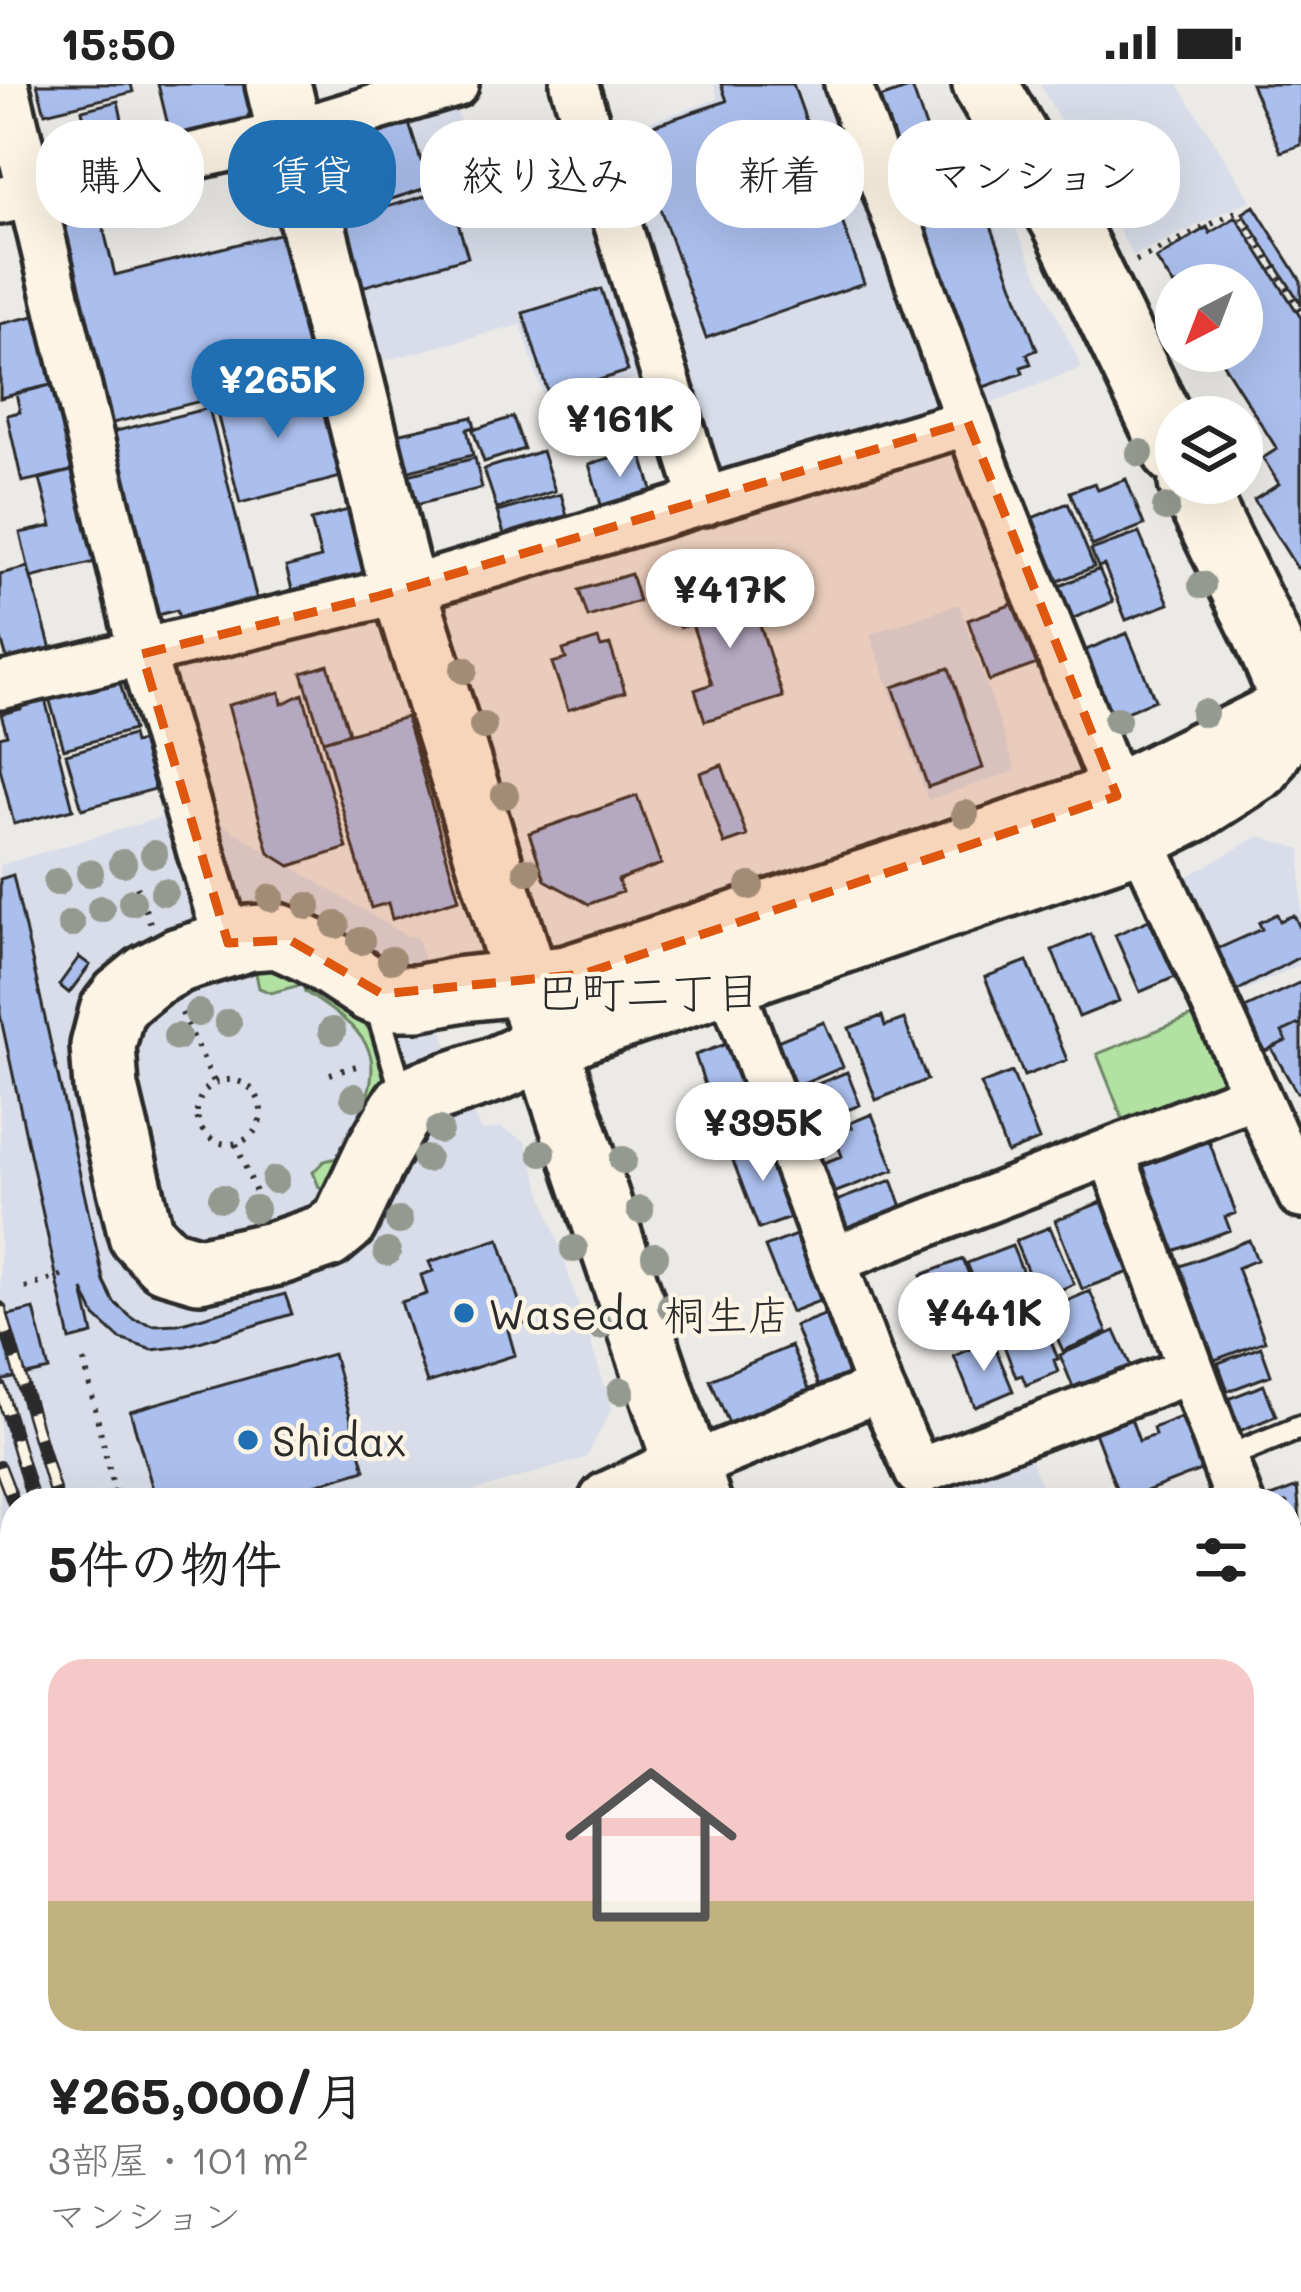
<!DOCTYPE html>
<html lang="ja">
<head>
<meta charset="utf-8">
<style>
  :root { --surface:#fff; --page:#f6f6f6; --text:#222; --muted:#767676; --line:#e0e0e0; --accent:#1f6fb2 }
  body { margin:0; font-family:Mali,"Klee One",sans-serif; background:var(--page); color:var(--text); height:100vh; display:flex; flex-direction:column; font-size:45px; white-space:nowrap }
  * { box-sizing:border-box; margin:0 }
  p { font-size:39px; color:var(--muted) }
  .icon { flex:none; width:66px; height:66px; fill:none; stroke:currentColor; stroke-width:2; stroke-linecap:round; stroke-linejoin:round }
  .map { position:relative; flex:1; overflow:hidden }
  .drawer { position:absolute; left:0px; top:1404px; width:1302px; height:804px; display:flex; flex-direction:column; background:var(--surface); border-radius:48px 48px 0 0; box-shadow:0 12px 48px #0002 }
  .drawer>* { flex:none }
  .hud { position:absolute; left:36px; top:36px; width:1230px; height:108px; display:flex; gap:24px }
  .needle { width:78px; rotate:222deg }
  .tools { position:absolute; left:1155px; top:180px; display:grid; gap:24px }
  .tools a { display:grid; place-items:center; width:108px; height:108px; border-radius:50%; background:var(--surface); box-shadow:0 12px 48px #0002; font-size:60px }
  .price { position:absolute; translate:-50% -102px; padding:0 27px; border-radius:42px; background:#fff; color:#222; font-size:39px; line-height:78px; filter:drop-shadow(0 3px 6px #0008) }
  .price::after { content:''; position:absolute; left:50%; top:72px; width:36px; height:27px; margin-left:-18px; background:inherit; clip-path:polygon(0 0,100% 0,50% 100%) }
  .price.active { background:var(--accent); color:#fff }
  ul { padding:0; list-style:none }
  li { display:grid; align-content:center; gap:24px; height:636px; padding:0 48px }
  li+li { border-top:3px solid var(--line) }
  li span { display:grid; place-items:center; height:372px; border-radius:36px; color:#555 }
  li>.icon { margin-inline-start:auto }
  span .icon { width:216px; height:216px; fill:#fffc; stroke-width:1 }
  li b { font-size:51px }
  h2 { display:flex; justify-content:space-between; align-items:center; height:144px; padding:0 48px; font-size:51px }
  .chip { padding:0 42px; border-radius:48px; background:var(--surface); box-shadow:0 12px 48px #0002; font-size:42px; line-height:108px }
  .chip.active { background:var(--accent); color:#fff }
  .status { display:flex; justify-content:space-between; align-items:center; height:84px; padding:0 60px; background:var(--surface); direction:ltr }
  .status svg { height:33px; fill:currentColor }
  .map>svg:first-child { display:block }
  .built { fill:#d8dde9 }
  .green { fill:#b1e2a2; stroke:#6e8666; stroke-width:3 }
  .building { fill:#abbfee; stroke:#2b2b2b; stroke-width:3 }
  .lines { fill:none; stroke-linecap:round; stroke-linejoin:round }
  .lane-casing { stroke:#2b2b2b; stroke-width:30 }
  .street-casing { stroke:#2b2b2b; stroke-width:54 }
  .secondary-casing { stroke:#2b2b2b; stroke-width:72 }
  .path { stroke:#2b2b2b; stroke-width:6; stroke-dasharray:3 9; stroke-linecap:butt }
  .lane { stroke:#fcf5e5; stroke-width:21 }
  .street { stroke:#fcf5e5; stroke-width:45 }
  .secondary { stroke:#fcf5e5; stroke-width:63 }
  .rail-casing { stroke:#2b2b2b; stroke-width:14 }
  .rail { stroke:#fcf5e5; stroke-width:9; stroke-dasharray:27; stroke-linecap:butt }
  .tree { fill:#949a90 }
  .marked { fill:#df570e; fill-opacity:0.2; stroke:#df570e; stroke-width:9; stroke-dasharray:24 15; stroke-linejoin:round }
  .poi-dot { fill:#1f6fb2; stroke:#fcf5e5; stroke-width:4.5 }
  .labels { text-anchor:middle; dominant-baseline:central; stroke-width:9; stroke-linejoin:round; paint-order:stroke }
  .poi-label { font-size:42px; fill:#2b2b2b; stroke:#fcf5e5; text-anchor:start }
  .neighbourhood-label { font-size:45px; fill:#2b2b2b; stroke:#fcf5e5 }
</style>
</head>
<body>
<div class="status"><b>15:50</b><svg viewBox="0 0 49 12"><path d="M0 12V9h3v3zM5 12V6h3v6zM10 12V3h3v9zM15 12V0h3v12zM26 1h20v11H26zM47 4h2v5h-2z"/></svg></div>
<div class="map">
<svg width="1301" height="2208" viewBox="0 0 1301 2208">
  <rect width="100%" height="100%" fill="#eceae7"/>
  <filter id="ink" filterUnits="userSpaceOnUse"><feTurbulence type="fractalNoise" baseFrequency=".00833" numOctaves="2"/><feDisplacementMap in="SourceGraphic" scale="24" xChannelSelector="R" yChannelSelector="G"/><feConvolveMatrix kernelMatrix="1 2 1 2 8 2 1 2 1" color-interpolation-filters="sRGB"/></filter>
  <g filter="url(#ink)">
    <!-- built -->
    <path class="built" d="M 714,0 L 829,0 L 944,312 L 934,331 L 718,392 L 602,53 L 718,15 Z
      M 1040,0 L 1178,0 L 1251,116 L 1133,172 Z
      M 453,15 L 488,127 L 581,99 L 640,293 L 545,318 L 521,241 L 375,279 L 322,71 L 334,49 Z
      M 997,105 L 1082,284 L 980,323 L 910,140 Z
      M 959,520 L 1016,687 L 928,716 L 870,550 Z
      M 172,730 L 205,730 L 406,852 L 417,852 L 452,978 L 482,1047 L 500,1043 L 525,1057 L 612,1324 L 586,1374 L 432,1419 L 15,1419 L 15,1539 L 0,1544 L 0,781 Z
      M 1259,752 L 1301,765 L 1301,880 L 1232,913 L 1178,798 Z
      M 1027,1364 L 1048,1419 L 943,1419 L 940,1410 L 947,1395 Z
      M 0,2047 L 15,2097 L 15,2193 L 44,2193 L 48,2208 L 0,2208 Z
      M 619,2193 L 707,2193 L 715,2208 L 583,2208 Z"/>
    <!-- green -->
    <path class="green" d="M 265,882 C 291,882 311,900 332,913 C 419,968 377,1026 344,1100 L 330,1106 L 319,1103 L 313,1088 L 324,1077 L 353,1070 L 350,1059 C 385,974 384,959 305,908 L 303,900 L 271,909 L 259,904 L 256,889 Z
      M 1203,928 L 1231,992 L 1224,1008 L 1127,1046 L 1097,970 Z"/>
    <!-- building -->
    <path class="building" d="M 37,0 L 131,0 L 133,8 L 45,29 Z
      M 158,0 L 251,0 L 255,18 L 243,42 L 172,58 Z
      M 721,0 L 793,0 L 864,199 L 706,254 L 633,48 L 727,17 Z
      M 1251,0 L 1301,0 L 1301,61 L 1281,68 Z
      M 912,3 L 931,58 L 904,67 L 900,57 L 890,60 L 874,16 Z
      M 118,17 L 125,49 L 89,57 L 82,26 Z
      M 406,30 L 421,77 L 448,68 L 457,94 L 345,130 L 325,71 L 336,52 Z
      M 942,63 L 950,84 L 961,79 L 972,111 L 922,129 L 898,78 Z
      M 448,105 L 468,173 L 362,203 L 342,136 Z
      M 94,107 L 115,191 L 282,149 L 317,288 L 109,340 L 55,131 L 65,114 Z
      M 977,118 L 982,132 L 987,131 L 1037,266 L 1027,270 L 1031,280 L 1021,283 L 1023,289 L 978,305 L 918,139 Z
      M 1254,122 L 1301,197 L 1301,220 L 1243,129 Z
      M 1236,133 L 1301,234 L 1301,482 L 1297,484 L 1254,416 L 1279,400 L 1263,374 L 1277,365 L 1215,267 L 1242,267 L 1242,201 L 1176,201 L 1176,205 L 1156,175 L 1207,143 L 1210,149 Z
      M 601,205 L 628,287 L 549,312 L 523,229 Z
      M 43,230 L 59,299 L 0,314 L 0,240 Z
      M 316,296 L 341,393 L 240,419 L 215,321 Z
      M 59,299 L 79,385 L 22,398 L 7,331 L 20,328 L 16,309 Z
      M 617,300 L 633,348 L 619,352 L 620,357 L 581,370 L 564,318 Z
      M 639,312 L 647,338 L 631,343 L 622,317 Z
      M 559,319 L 570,353 L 555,357 L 544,324 Z
      M 209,324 L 258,520 L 180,539 L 177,526 L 154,532 L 108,349 Z
      M 472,333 L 475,343 L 467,345 L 473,371 L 402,389 L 393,351 Z
      M 513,333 L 524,365 L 484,378 L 473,346 Z
      M 542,367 L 555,407 L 497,425 L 484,385 Z
      M 619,371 L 621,378 L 642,372 L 653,409 L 602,424 L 589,380 Z
      M 475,374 L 482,404 L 416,421 L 408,391 Z
      M 79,385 L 99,469 L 93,471 L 95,478 L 31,494 L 20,449 L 52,442 L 40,395 Z
      M 1126,395 L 1144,441 L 1092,462 L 1070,408 L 1095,399 L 1098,406 Z
      M 561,410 L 568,435 L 505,453 L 497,428 Z
      M 1068,419 L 1094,483 L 1051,500 L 1025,437 Z
      M 348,426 L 363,486 L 353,502 L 295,516 L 286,483 L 321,474 L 311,436 Z
      M 1139,449 L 1169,520 L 1126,536 L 1104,481 L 1098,483 L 1091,466 Z
      M 28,483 L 53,572 L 23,580 L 6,572 L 0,551 L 0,490 Z
      M 1099,485 L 1113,518 L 1069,536 L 1055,504 Z
      M 631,490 L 639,517 L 588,533 L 579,506 Z
      M 746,497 L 783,613 L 705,637 L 695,606 L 712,600 L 692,540 L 680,543 L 673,520 Z
      M 1016,519 L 1037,580 L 989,597 L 968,536 Z
      M 1127,549 L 1155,616 L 1109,635 L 1081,568 Z
      M 598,555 L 601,563 L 610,561 L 625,608 L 568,626 L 552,579 L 566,575 L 563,566 Z
      M 328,581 L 349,649 L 323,657 L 302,589 Z
      M 949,584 L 983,684 L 928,703 L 893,603 Z
      M 119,595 L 133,646 L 64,665 L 49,614 Z
      M 280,608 L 282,620 L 303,610 L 347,764 L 290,782 L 269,769 L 228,621 Z
      M 44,611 L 73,725 L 14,740 L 0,684 L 0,653 L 7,651 L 1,630 L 21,625 L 19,617 Z
      M 406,633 L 459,815 L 392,835 L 388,819 L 371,824 L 323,657 Z
      M 132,651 L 134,659 L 141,657 L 155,705 L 82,725 L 66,670 Z
      M 722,681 L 747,752 L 724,760 L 700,689 Z
      M 637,712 L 661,780 L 618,796 L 622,808 L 589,820 L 545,796 L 529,749 Z
      M 13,791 L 104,1198 L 114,1218 L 133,1235 L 153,1241 L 178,1240 L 285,1210 L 292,1230 L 186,1262 L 152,1266 L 120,1255 L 95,1232 L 83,1206 L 93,1250 L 70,1256 L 0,930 L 0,795 Z
      M 1277,830 L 1280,837 L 1294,831 L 1301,846 L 1301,872 L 1233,909 L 1213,867 L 1262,845 L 1259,839 Z
      M 1149,836 L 1175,893 L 1140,908 L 1115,851 Z
      M 1091,850 L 1119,917 L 1079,933 L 1052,866 Z
      M 79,873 L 90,881 L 69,909 L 59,901 Z
      M 1027,877 L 1067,976 L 1024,992 L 985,893 Z
      M 1301,898 L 1301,939 L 1282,948 L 1286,957 L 1263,968 L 1243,925 Z
      M 882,932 L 885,942 L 904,935 L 927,996 L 876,1016 L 849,944 Z
      M 824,938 L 843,983 L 796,1003 L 777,957 Z
      M 1301,939 L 1301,1007 L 1297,1009 L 1271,964 L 1286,957 L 1282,948 Z
      M 729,959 L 753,1030 L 719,1043 L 695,971 Z
      M 847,988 L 860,1021 L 807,1042 L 793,1010 Z
      M 1012,988 L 1039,1056 L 1007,1069 L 981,1000 Z
      M 872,1030 L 894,1086 L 831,1110 L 820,1080 L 842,1072 L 834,1051 L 852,1044 L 850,1039 Z
      M 768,1055 L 796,1132 L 759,1145 L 730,1069 Z
      M 1209,1057 L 1236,1129 L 1225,1133 L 1230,1146 L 1168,1169 L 1136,1085 Z
      M 892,1096 L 904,1128 L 849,1150 L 836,1117 Z
      M 1102,1118 L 1129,1188 L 1082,1205 L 1055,1136 Z
      M 1050,1143 L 1074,1200 L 1039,1215 L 1015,1157 Z
      M 801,1149 L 827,1214 L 791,1228 L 765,1163 Z
      M 499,1155 L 526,1239 L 508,1246 L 515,1271 L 427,1299 L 401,1218 L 427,1210 L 421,1191 L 433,1187 L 429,1178 Z
      M 1249,1156 L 1257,1176 L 1237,1184 L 1265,1257 L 1212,1277 L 1175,1184 Z
      M 1012,1162 L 1035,1218 L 990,1236 L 967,1179 Z
      M 963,1175 L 986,1235 L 944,1251 L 921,1191 Z
      M 1090,1207 L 1107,1248 L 1063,1267 L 1045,1226 Z
      M 34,1225 L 49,1286 L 0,1297 L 0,1233 Z
      M 1039,1226 L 1058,1275 L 1054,1276 L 1058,1288 L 1026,1301 L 1022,1291 L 1016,1293 L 997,1243 Z
      M 835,1227 L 857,1284 L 849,1296 L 821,1307 L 795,1242 Z
      M 1115,1247 L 1132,1285 L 1085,1305 L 1082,1299 L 1073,1303 L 1060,1271 Z
      M 992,1256 L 1013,1307 L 975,1323 L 954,1272 Z
      M 791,1262 L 811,1310 L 731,1344 L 710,1296 Z
      M 1261,1263 L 1271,1291 L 1228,1307 L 1218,1279 Z
      M 333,1270 L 365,1386 L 255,1419 L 157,1419 L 130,1327 Z
      M 1264,1301 L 1276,1332 L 1237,1348 L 1225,1316 Z
      M 1129,1329 L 1139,1357 L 1155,1351 L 1153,1344 L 1186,1331 L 1206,1384 L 1121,1417 L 1093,1343 Z
      M 1297,1403 L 1301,1446 L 1287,1451 L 1287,1419 L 1256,1419 Z
      M 1301,1698 L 1301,1777 L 1291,1780 L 1287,1768 L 1287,1703 Z
      M 15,1895 L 15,1959 L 0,1963 L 0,1899 Z
      M 1289,1907 L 1301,1928 L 1301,1952 L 1287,1960 Z
      M 15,1965 L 15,2025 L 2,2029 L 0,1969 Z
      M 15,2033 L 15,2084 L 1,2037 Z
      M 1301,2129 L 1301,2164 L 1287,2171 L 1287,2137 Z
      M 1301,2170 L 1301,2208 L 1295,2208 L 1287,2193 L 1287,2178 Z
      M 51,2193 L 110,2193 L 111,2197 L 77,2208 L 56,2208 Z
      M 392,2193 L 467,2193 L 455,2197 L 459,2208 L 397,2208 Z
      M 878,2193 L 908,2193 L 914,2208 L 866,2208 L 863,2205 Z
      M 938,2193 L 995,2193 L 1004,2208 L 931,2208 L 926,2200 Z
      M 1170,2193 L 1227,2193 L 1200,2208 L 1178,2208 Z"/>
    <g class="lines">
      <!-- lane casing -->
      <g class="lane-casing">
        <path id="lane" d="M 375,918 L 404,1014
          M 1224,1374 L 1301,1343
          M 1267,2193 L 1275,2208"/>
      </g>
      <!-- street casing -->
      <g class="street-casing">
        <path id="street" d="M 5,0 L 142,570 L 228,859
          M 574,0 L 704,418
          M 848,0 L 987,388 L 1117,712
          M 0,117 L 289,50 L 455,0
          M 0,602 L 430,499 L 968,338
          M 1140,753 L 1301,1111
          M 718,868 L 880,1304 L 918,1388 L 1191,1286
          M 1111,1068 L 1240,1419
          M 833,1176 L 1255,1011
          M 686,1384 L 880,1304
          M 1287,1472 L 1301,1467
          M 0,1804 L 15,1800
          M 1287,1888 L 1301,1883
          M 166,2193 L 170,2208
          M 365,2193 L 370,2208
          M 725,2193 L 733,2208
          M 536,2208 L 572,2193"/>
      </g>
      <!-- secondary casing -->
      <g class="secondary-casing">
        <path id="secondary" d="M 278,0 L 396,479 L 561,1008 L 699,1419
          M 985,0 L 1066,141 L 1176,369
          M 1191,399 L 1263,545 L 1301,634
          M 1297,623 L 1259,683 L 1192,726 L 1122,761 L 585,945 L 496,985 L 422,1010 L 405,1021 L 378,1067 L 345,1137 L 327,1152 L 277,1169 L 199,1186 L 165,1176 L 141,1151 L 106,1004 L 103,962 L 112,927 L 122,914 L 149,892 L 179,876 L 250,854 L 278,852 L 313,868 L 371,906 L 395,914 L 417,914 L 463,905 L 567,894 L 931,777 L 1117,712 L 1301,620
          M 611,1419 L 686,1384
          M 0,1599 L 15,1594
          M 1046,2193 L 1054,2208"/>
      </g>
      <!-- path -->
      <path class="path" d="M 1136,177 L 1238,127 L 1301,226
        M 137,802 L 150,839
        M 182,929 L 214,998
        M 330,990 L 363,980
        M197 1028a32 32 0 1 1 64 0a32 32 0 1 1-64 0Z
        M 236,1060 L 262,1123
        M 25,1204 L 64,1191
        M 84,1277 L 117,1419
        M 0,1460 L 15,1497"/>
      <!-- lane -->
      <use href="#lane" class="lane"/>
      <!-- street -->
      <use href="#street" class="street"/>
      <!-- secondary -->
      <use href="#secondary" class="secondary"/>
      <!-- rail casing -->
      <g class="rail-casing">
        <path id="rail" d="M 0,1224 L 58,1419
          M 0,1303 L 34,1419
          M 0,1383 L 15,1422
          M 261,2193 L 265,2208"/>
      </g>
      <!-- rail -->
      <use href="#rail" class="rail"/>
    </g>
    <!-- trees -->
    <g class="tree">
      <circle cx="1140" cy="369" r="14"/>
      <circle cx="1166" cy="424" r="14"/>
      <circle cx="1202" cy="501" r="14"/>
      <circle cx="464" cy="586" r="14"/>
      <circle cx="1204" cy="629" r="14"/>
      <circle cx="1117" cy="636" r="14"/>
      <circle cx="483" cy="642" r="14"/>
      <circle cx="505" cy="711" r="14"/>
      <circle cx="965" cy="730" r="14"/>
      <circle cx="154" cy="770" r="14"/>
      <circle cx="123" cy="779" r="14"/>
      <circle cx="527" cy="787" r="14"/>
      <circle cx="90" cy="789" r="14"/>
      <circle cx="57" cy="798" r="14"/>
      <circle cx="750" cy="802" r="14"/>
      <circle cx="164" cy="808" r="14"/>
      <circle cx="271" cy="814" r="14"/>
      <circle cx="132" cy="818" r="14"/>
      <circle cx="308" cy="822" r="14"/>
      <circle cx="101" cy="825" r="14"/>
      <circle cx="71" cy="840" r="14"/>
      <circle cx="336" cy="841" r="14"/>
      <circle cx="361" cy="857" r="14"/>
      <circle cx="391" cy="876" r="14"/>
      <circle cx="198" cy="929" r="14"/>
      <circle cx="228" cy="939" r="14"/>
      <circle cx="332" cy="947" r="14"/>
      <circle cx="177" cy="953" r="14"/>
      <circle cx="354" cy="1013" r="14"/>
      <circle cx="439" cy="1046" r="14"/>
      <circle cx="542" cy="1069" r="14"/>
      <circle cx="426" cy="1075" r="14"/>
      <circle cx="623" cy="1076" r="14"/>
      <circle cx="275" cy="1096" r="14"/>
      <circle cx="222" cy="1114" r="14"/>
      <circle cx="255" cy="1125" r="14"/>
      <circle cx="640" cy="1126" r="14"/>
      <circle cx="399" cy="1137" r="14"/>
      <circle cx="574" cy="1165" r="14"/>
      <circle cx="387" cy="1168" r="14"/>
      <circle cx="655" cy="1172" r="14"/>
      <circle cx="671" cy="1222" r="14"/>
      <circle cx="599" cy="1242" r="14"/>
      <circle cx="621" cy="1307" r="14"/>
    </g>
  </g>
  <!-- marked area -->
  <path class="marked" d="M 968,338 L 1117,712 L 583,890 L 382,910 L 290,856 L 228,859 L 142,570 L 379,512 Z"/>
  <!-- markers -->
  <g class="poi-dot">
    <circle cx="464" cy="1229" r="12"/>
    <circle cx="248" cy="1356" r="12"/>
  </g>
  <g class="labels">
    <!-- poi labels -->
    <g class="poi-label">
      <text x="488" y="1229">Waseda 桐生店</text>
      <text x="272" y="1356">Shidax</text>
    </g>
    <!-- neighbourhood labels -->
    <g class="neighbourhood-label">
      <text x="648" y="906">巴町二丁目</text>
    </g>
  </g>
</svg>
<div class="tools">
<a><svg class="needle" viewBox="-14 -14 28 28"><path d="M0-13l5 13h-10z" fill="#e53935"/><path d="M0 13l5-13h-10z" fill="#767676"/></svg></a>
<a><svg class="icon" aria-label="layers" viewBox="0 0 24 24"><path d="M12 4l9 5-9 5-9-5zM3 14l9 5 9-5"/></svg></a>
</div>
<b class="price active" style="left:278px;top:357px">¥265K</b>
<b class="price" style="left:620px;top:396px">¥161K</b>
<b class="price" style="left:730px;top:567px">¥417K</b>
<b class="price" style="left:763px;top:1100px">¥395K</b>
<b class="price" style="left:984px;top:1290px">¥441K</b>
<div class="hud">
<a class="chip">購入</a>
<a class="chip active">賃貸</a>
<a class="chip">絞り込み</a>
<a class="chip">新着</a>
<a class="chip">マンション</a>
</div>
<section class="drawer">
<h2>5件の物件<svg class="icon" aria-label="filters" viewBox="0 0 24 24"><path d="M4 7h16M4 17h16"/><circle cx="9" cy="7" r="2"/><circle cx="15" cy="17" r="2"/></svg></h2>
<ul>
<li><span style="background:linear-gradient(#f6c9c9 65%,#c2b280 0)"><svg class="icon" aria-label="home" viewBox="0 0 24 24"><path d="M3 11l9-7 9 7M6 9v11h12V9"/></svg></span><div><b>¥265,000/月</b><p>3部屋 · 101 m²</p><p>マンション</p></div></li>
</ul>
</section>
</div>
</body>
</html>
